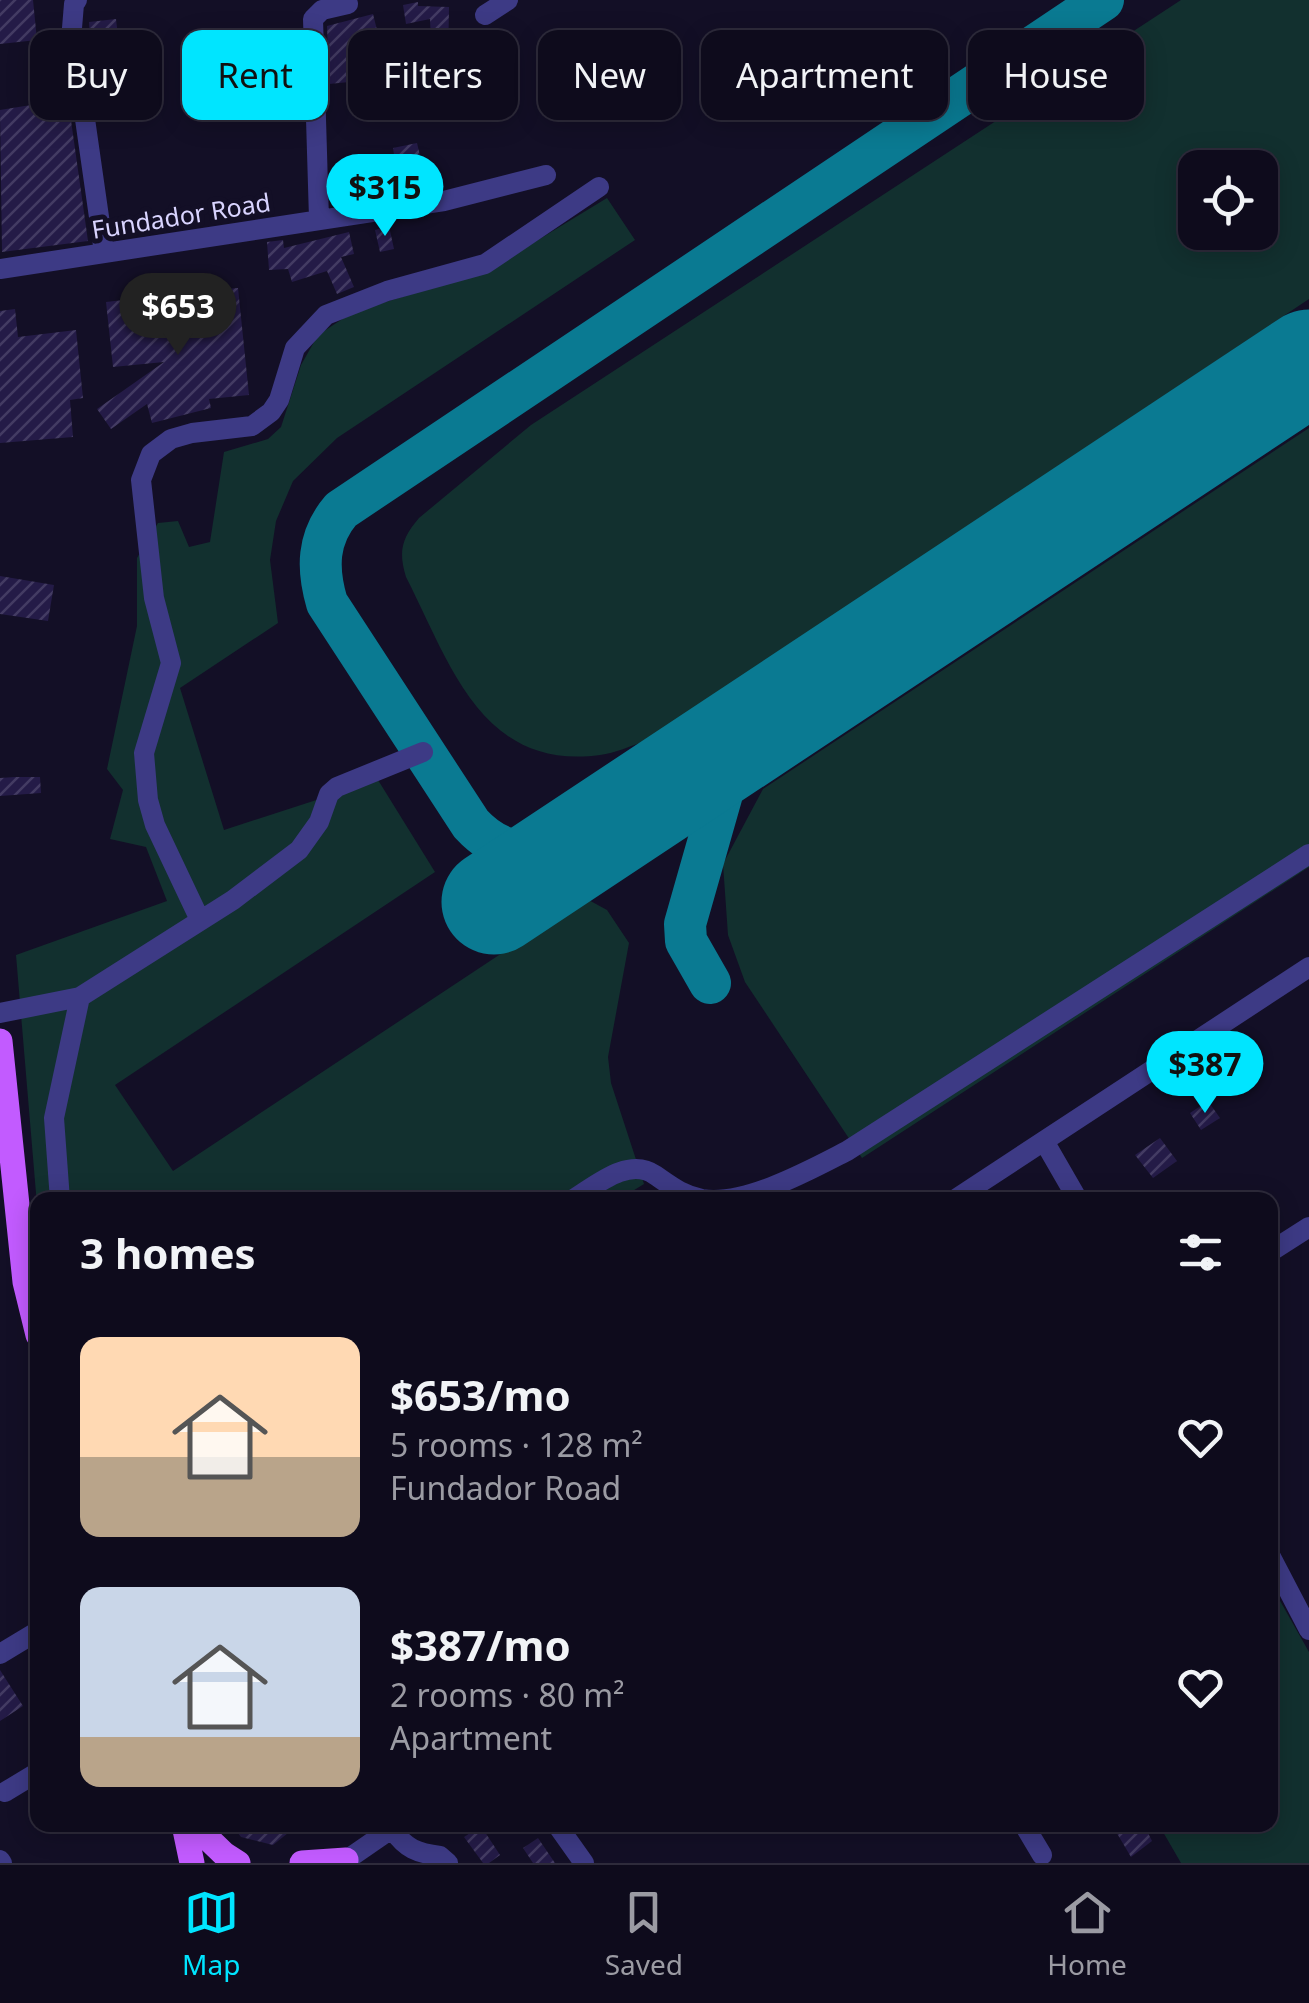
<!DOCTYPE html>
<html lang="en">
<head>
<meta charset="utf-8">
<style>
  :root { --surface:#0e0b1c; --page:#171425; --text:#f1f3f6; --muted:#9b9ba3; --line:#2e2b3b; --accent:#00e5ff }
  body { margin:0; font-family:"Noto Sans",sans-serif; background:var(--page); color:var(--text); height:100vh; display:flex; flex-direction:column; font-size:38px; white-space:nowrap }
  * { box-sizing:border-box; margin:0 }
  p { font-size:32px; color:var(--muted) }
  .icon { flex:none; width:55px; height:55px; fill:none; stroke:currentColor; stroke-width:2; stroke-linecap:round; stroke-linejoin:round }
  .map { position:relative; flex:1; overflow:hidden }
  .sheet { position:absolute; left:30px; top:1192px; width:1248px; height:640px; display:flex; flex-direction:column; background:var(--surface); border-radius:20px; box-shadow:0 5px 25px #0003,0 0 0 2px var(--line) }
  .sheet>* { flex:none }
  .top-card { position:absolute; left:30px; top:30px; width:1250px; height:90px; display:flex; gap:20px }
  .buttons { position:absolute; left:1178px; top:150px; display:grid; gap:20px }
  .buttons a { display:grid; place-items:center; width:100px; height:100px; border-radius:20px; background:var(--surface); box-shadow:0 5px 25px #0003,0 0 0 2px var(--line); font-size:50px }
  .price { position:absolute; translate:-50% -85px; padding:0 22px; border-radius:35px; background:var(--accent); color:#111; font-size:32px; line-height:65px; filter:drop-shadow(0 2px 5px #0008) }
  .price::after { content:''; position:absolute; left:50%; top:60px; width:30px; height:22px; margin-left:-15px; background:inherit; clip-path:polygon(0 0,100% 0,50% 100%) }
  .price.on { background:#222; color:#fff }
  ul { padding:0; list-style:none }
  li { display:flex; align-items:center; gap:30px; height:250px; padding:0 50px }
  li span { display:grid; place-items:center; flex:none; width:280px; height:200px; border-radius:20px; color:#555 }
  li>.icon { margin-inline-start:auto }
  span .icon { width:120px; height:120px; fill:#fffc; stroke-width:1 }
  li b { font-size:42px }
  h2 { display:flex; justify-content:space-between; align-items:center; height:120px; padding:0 50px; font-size:42px }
  .tag { padding:0 35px; border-radius:20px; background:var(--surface); box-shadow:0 5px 25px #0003,0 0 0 2px var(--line); font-size:35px; line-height:90px }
  .tag.on { background:var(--accent); color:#111 }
  .menu { display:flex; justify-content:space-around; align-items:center; height:140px; border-top:2px solid var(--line); background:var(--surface); font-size:28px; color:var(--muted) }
  .menu a { display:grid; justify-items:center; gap:5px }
  .menu .on { color:var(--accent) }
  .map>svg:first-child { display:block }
  .grass { fill:#12302f; fill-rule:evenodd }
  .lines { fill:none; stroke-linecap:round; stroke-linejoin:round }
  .taxiway { stroke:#0a7a92; stroke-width:42 }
  .runway { stroke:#0a7a92; stroke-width:105 }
  .building { fill:url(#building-hatch) }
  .minor { stroke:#3d3a85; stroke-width:20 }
  .major { stroke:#c25bff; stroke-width:25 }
  .labels { text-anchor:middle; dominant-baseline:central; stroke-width:10; stroke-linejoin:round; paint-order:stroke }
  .street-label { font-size:25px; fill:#d9d4ff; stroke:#130f26 }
</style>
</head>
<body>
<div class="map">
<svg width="1309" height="1863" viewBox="0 0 1309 1863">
  <defs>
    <pattern id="building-hatch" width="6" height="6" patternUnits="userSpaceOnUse" patternTransform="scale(2.5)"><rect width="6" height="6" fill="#241b47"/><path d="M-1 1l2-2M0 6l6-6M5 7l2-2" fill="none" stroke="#433b63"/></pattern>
  </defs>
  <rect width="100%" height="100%" fill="#130f26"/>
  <!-- grass -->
  <path class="grass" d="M 1181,0 L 1309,0 L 1309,299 L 645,741 C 631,746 615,753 600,755 C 481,771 450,663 406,577 C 398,551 402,538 419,518 L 531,425 ZM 1195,168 L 1260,168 L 1260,232 L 1195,232 Z
    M 607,198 L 635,240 L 337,438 L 293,481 L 276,521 L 270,560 L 278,623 L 180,688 L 224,830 L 378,780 L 435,872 L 115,1085 L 173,1171 L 585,898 L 607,910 L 629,943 L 608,1057 L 611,1083 L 644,1184 L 618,1200 L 38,1200 L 37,1205 L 16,955 L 167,901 L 146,847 L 110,839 L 123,790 L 107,769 L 137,626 L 137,558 L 158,523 L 178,521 L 189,547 L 210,542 L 224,452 L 268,439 L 281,427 L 301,365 L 318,335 L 353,312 L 487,271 Z
    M 1309,428 L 1309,867 L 862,1158 L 745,982 L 728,935 L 723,864 L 763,789 Z
    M 1270,1583 L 1309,1652 L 1309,1863 L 1181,1863 L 1159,1825 L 1270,1825 Z"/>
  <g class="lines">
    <!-- taxiway -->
    <path class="taxiway" d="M 587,840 C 542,854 507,863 471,824 L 327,603 C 317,569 317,538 341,510 L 1103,0
      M 710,983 L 686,941 L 685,924 L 726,780 L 751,732"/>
    <!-- runway -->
    <path class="runway" d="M 494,902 L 1309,362"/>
  </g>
  <!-- building -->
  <path class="building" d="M 0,0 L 33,0 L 37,40 L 0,44 Z
    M 418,2 L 418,6 L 449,7 L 448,67 L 417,77 L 419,87 L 388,92 L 385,71 L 432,63 L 430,19 L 406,24 L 403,5 Z
    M 373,14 L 378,34 L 370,36 L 375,74 L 348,78 L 349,82 L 329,84 L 327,26 Z
    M 116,19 L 118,36 L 90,39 L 89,22 Z
    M 119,85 L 122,109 L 100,112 L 97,89 Z
    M 68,99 L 88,241 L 2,252 L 0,110 Z
    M 417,143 L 423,168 L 418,169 L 422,189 L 400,194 L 393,148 Z
    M 389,226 L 394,249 L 380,252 L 375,230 Z
    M 349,232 L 354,254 L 341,257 L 354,287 L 337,294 L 327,271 L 292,282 L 288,269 L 269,270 L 267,242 L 283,240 L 284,248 Z
    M 238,288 L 249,395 L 209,399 L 211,408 L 152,423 L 147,404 L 111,429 L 97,409 L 164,362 L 113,367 L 106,302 L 132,299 L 135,329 L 158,326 L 155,302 L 174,299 L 176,313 L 216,308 L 214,290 Z
    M 15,309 L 18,337 L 76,330 L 83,398 L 70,400 L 73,437 L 0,443 L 0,311 Z
    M 0,576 L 54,585 L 48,621 L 0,614 Z
    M 15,777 L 40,777 L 41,793 L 0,796 L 0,778 Z
    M 1208,1101 L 1220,1118 L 1201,1130 L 1190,1113 Z
    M 1160,1138 L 1177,1161 L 1153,1178 L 1135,1155 Z
    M 0,1670 L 23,1706 L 0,1721 Z
    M 232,1825 L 298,1825 L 273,1845 L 241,1837 Z
    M 1112,1825 L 1144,1825 L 1152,1841 L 1131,1857 Z
    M 481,1826 L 500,1855 L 489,1863 L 483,1863 L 464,1837 Z
    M 538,1838 L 555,1863 L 533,1863 L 523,1848 Z"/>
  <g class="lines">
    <!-- minor -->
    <path class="minor" d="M 77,0 L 74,4 L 72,28 L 104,252
      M 485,15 L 508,0
      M 319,219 L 313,19 L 322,10 L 348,4
      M 0,269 L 444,201 L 546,175
      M 200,920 L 155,825 L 148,800 L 144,753 L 171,663 L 154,598 L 141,480 L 151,454 L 171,439 L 192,433 L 252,426 L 271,412 L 279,400 L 295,348 L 326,315 L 387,291 L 485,264 L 599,187
      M 0,1013 L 80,997 L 233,900 L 299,850 L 319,822 L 329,794 L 337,787 L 423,752
      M 1044,1141 L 1078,1200
      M 60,1200 L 54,1118 L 80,997
      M 572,1200 C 594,1187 628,1156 655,1175 C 671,1186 682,1195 702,1199 C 745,1206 810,1170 847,1151 L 1309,854
      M 954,1200 L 1309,967
      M 1270,1252 L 1309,1227
      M 1270,1555 L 1309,1630
      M 0,1654 L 38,1631
      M 5,1792 L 38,1772
      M 557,1825 L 584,1863
      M 1024,1825 L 1042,1855
      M 392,1829 C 406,1849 417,1853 440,1856 L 448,1863
      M 0,1860 L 2,1863
      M 342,1863 L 397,1825"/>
    <!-- major -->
    <path class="major" d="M 0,1041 L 25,1282 L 38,1335
      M 184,1825 L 192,1863
      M 194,1825 L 224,1854 L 238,1863
      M 302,1863 L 346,1860"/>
  </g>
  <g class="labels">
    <!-- street labels -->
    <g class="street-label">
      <text transform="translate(181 215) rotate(-9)">Fundador Road</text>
    </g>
  </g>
</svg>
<div class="buttons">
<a><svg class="icon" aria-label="locate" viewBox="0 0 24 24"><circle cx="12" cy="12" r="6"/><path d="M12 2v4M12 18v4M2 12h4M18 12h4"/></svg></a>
</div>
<b class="price" style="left:385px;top:239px">$315</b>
<b class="price on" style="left:178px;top:358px">$653</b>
<b class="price" style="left:1205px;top:1116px">$387</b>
<div class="top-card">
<a class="tag">Buy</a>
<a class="tag on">Rent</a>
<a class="tag">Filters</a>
<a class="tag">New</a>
<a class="tag">Apartment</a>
<a class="tag">House</a>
</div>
<section class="sheet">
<h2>3 homes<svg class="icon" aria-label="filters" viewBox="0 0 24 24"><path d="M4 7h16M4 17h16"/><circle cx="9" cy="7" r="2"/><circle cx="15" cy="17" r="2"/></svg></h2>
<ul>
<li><span style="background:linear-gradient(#ffd9b3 60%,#b9a48a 0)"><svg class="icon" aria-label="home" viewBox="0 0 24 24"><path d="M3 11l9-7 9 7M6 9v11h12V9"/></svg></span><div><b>$653/mo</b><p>5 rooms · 128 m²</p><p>Fundador Road</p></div><svg class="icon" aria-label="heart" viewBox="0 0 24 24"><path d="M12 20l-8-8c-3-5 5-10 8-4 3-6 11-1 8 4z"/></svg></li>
<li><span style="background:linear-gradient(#c9d6e8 75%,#b9a48a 0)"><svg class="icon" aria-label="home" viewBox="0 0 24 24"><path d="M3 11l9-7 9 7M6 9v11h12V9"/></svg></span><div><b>$387/mo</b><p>2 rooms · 80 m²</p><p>Apartment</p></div><svg class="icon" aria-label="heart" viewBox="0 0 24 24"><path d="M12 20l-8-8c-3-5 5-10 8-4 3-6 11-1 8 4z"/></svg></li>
</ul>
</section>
</div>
<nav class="menu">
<a class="on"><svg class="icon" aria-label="map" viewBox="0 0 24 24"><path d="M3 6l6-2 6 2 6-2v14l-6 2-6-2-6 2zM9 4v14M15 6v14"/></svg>Map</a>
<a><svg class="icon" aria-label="saved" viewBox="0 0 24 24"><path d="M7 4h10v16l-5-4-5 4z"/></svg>Saved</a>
<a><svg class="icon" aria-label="home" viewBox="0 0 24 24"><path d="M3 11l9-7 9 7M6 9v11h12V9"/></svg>Home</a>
</nav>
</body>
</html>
